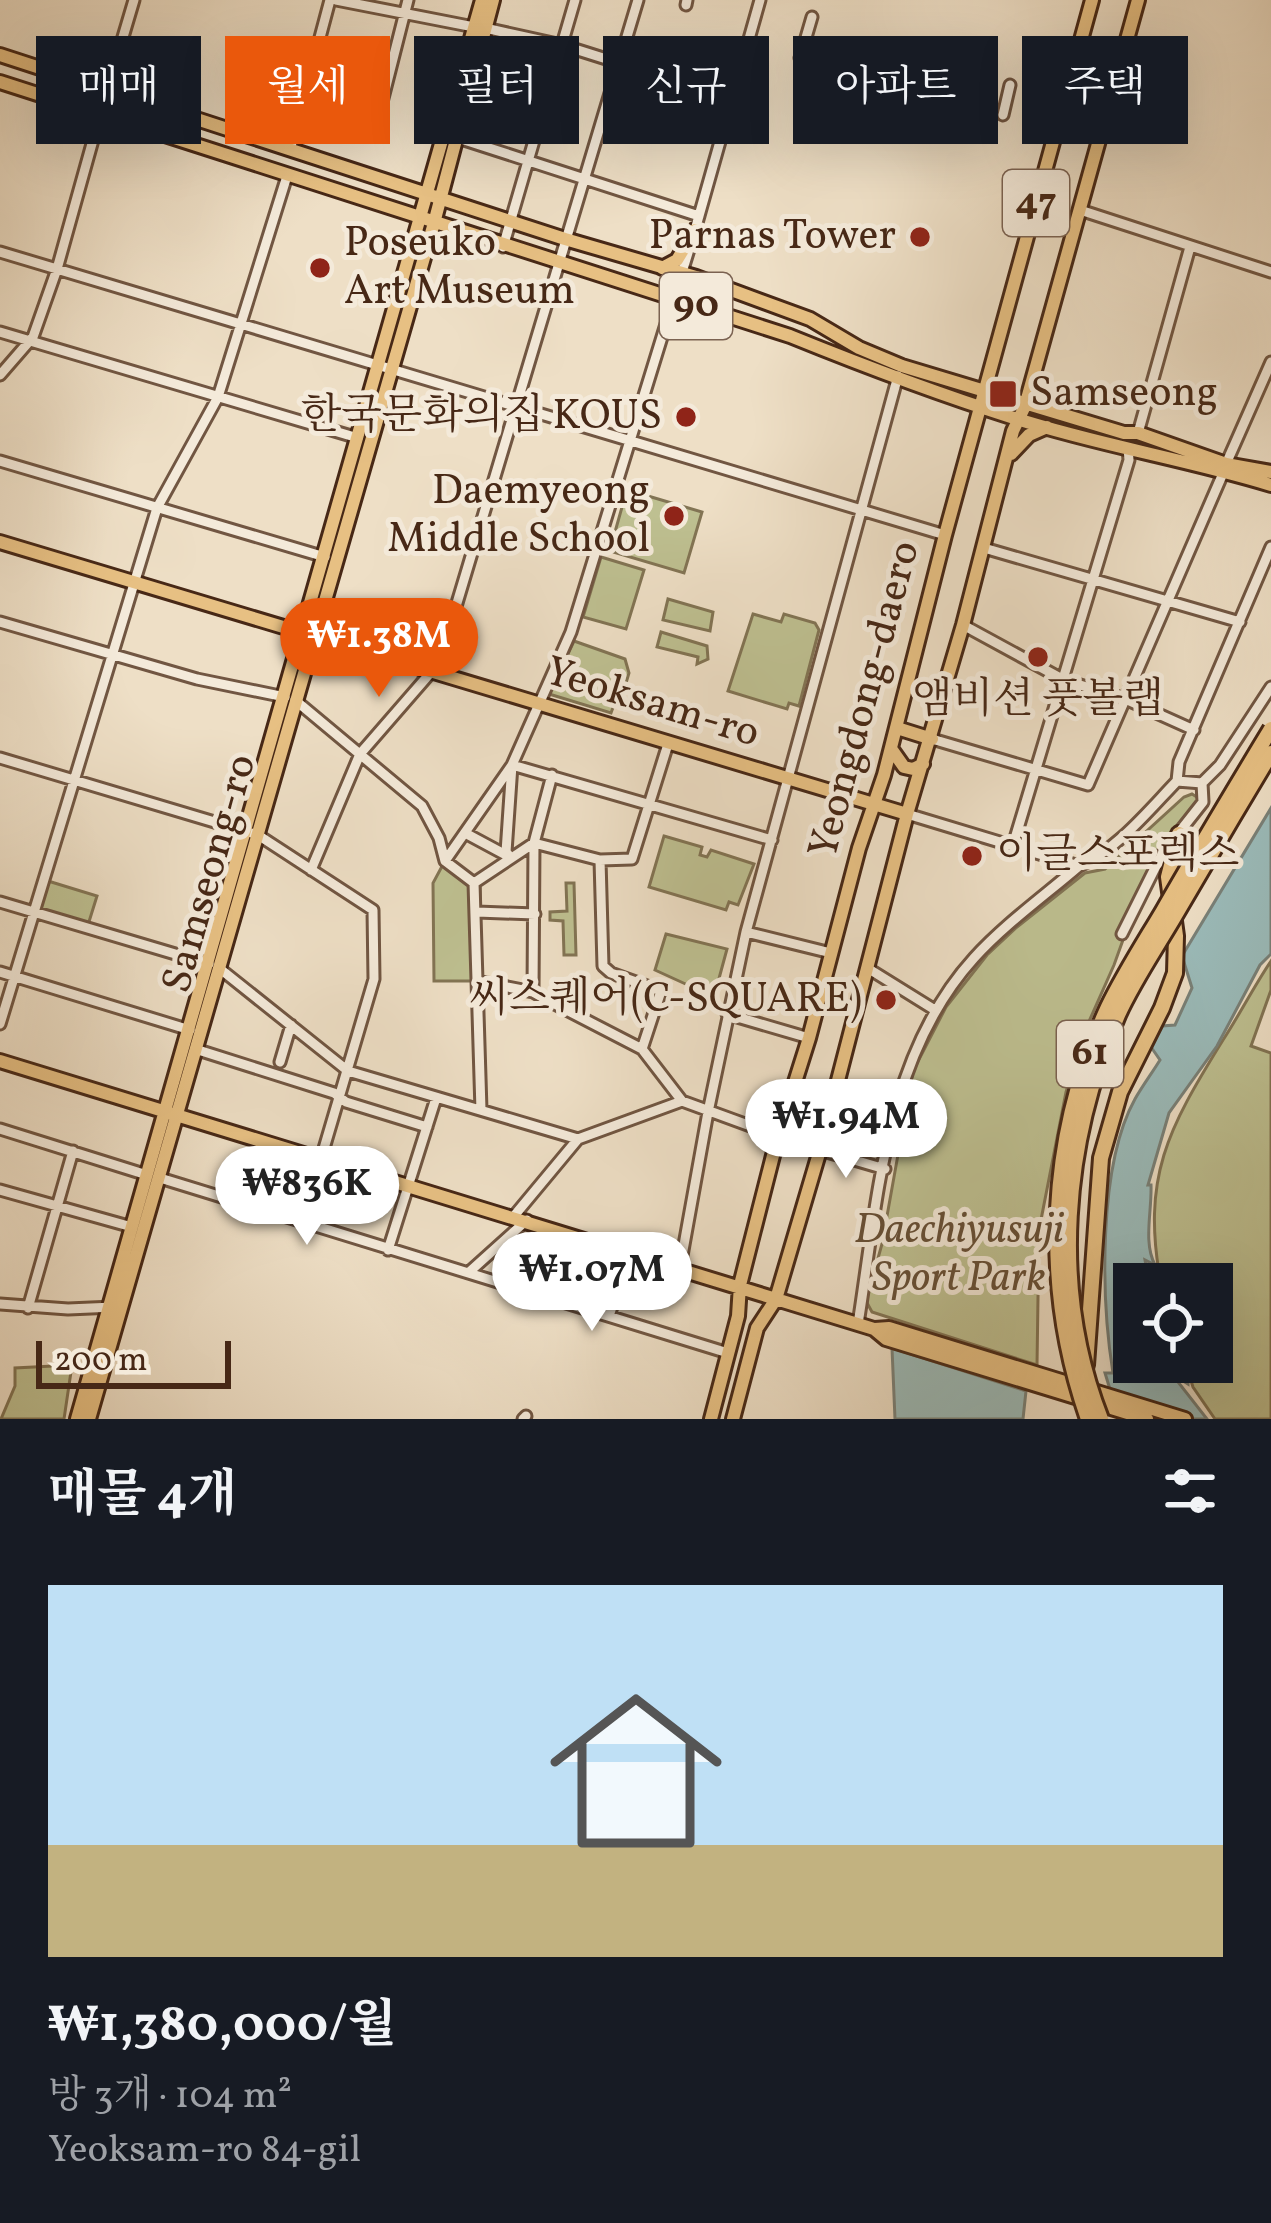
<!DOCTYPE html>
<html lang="ko">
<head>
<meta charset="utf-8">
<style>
  :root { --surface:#171b24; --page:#20242c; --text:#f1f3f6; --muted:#9ea1a6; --accent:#ea580c }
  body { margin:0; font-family:Vollkorn,"Noto Serif KR",serif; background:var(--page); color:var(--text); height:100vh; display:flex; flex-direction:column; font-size:45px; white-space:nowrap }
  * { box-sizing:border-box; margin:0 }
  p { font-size:39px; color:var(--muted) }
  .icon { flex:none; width:66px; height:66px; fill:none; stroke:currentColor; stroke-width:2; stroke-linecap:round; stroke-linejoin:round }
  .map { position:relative; height:1419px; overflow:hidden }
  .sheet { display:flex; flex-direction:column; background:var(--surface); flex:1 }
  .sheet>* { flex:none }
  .banner { position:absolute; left:36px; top:36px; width:1200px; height:108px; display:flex; gap:24px }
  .fabs { position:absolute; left:1113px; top:1263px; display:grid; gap:24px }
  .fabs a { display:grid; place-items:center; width:120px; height:120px; border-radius:0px; background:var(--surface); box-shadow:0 12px 48px #0002; font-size:60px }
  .scale { position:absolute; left:36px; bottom:30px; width:195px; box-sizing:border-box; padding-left:12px; border:6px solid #472816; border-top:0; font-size:33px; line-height:42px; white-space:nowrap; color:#472816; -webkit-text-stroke:9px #f4eada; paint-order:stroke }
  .price { position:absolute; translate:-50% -102px; padding:0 27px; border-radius:42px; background:#fff; color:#222; font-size:39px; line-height:78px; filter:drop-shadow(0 3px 6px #0008) }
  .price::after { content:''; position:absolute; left:50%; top:72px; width:36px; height:27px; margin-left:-18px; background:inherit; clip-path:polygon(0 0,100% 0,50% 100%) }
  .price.current { background:var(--accent); color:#fff }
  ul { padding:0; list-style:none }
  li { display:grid; align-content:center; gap:24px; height:636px; padding:0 48px }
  li span { display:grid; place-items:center; height:372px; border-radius:0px; color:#555 }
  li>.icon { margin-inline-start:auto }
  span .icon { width:216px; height:216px; fill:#fffc; stroke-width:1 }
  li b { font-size:51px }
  h2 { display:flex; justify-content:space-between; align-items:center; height:144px; padding:0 48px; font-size:51px }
  .tag { padding:0 42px; border-radius:0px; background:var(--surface); box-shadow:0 12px 48px #0002; font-size:42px; line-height:108px }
  .tag.current { background:var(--accent); color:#fff }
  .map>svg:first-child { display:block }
  .green { fill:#bec091; stroke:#827454; stroke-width:3 }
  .water { fill:#9bbcbb; stroke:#798179; stroke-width:3 }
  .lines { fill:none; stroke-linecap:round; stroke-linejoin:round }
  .minor-casing { stroke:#715642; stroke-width:15 }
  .major-casing { stroke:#472816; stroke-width:18 }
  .highway-casing { stroke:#472816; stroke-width:20 }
  .minor { stroke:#f4eada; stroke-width:9 }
  .major { stroke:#e7c083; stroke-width:12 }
  .highway { stroke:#e7c083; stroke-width:14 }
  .highway-bridge-casing { stroke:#472816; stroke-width:20; stroke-linecap:butt }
  .highway-bridge { stroke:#e7c083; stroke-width:14 }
  .poi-dot { fill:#8f2418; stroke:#f4eada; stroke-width:4.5 }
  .labels { text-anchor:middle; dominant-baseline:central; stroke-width:10; stroke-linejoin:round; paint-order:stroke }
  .shield { fill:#f4eada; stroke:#7b6251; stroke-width:3 }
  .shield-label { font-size:39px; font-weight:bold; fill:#472816 }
  .poi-label { font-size:42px; fill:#472816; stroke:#f4eada; text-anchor:end }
  .street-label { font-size:42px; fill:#472816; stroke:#f4eada }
  .park-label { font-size:42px; font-style:italic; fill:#654e35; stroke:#f4eada }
</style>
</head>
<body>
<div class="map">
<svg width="1271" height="1419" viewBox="0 0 1271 1419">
  <rect width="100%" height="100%" fill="#eedfc6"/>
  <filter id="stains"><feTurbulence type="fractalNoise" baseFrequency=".00167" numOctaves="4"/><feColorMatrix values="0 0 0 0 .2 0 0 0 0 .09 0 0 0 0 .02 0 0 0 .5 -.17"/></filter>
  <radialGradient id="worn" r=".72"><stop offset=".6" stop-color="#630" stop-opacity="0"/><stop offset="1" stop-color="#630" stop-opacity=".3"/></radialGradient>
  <!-- green -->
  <path class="green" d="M 648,496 L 702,512 L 684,573 L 603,549 L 608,531 L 615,532 L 624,500 L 634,503 Z
    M 601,557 L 644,570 L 626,629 L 583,617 Z
    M 668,599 L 713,612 L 710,631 L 663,620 Z
    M 753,614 L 781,622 L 784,614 L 815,623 L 819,630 L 799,706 L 789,703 L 787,709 L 728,691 Z
    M 661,632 L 707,646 L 708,659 L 697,664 L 698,657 L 657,647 Z
    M 574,641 L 625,659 L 629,673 L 620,703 L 615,702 L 611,713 L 549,694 Z
    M 1192,794 L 1200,799 L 1199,804 L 1164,842 L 1150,865 L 1114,965 L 1083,1035 L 1066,1092 L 1039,1230 L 1037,1365 L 872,1312 L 866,1301 L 882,1244 L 913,1071 L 946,1007 L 987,955 L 1017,927 L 1085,873 L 1105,869 L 1184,797 Z
    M 664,836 L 702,847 L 700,855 L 707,857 L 711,850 L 754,864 L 738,905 L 729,902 L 726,910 L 649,887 Z
    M 447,857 L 480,881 L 481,981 L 434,981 L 433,883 Z
    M 48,881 L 97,896 L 88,925 L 39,910 Z
    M 566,883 L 574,883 L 576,955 L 564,955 L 563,921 L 550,920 L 550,912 L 567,911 Z
    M 666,934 L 727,949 L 714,997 L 655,970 Z
    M 1271,961 L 1271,990 L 1251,1046 L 1271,1053 L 1271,1419 L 1215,1419 L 1193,1387 L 1185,1362 L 1212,1362 L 1212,1284 L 1161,1284 C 1141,1177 1168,1129 1223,1040 C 1240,1014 1254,986 1271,961 Z
    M 72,1365 L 64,1419 L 1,1419 L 15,1386 L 15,1368 Z"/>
  <!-- water -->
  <path class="water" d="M 1271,808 L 1271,954 L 1260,965 L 1217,1046 L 1169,1113 L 1148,1185 L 1151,1185 C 1152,1212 1143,1242 1155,1265 L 1145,1260 L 1147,1271 L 1153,1273 L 1157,1284 L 1134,1284 L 1134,1348 L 1122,1342 L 1131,1378 L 1140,1379 L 1140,1362 L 1175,1362 L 1188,1380 L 1188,1384 L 1180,1379 L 1178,1382 L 1207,1419 L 1119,1419 L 1105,1373 L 1113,1373 C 1101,1299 1098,1165 1135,1099 C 1143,1085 1152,1073 1160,1060 L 1151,1047 L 1162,1026 L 1175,1025 L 1192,988 L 1182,956 Z
    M 892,1348 L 1026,1391 L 1023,1419 L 895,1419 Z"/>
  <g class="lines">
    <!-- minor casing -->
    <g class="minor-casing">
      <path id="minor" d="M 336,0 L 474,27
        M 686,5 L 687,0
        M 485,28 L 562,45 L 733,99
        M 800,58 L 812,17
        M 107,91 L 134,0
        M 1003,115 L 1010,85
        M 377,122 L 408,0
        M 458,138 L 699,216
        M 290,150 L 330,0
        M 1080,210 L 1271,272
        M 503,247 L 575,0
        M 0,252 L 945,535
        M 0,332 L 358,438
        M 0,375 L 33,337 L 57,269 L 100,115
        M 1138,433 L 1190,247
        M 0,461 L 325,557
        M 1226,464 L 1271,362
        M 984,548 L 1240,622
        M 0,622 L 197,679 L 285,697
        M 963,625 L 1064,680 L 1125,699 L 1194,730
        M 295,700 L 422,806 L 439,838 L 445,861 L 474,883 L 481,1110
        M 932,739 L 1088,785 L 1224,471
        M 0,758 L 258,835 L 373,910 L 374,979 L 302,1223
        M 1177,781 L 1179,762 L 1271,547
        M 1177,781 L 1202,783 L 1220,765 L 1271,687
        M 907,814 L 1079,866
        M 465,833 L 506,855
        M 1013,845 L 1129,460 L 1128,448
        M 511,858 L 506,852 L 512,765 L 772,840
        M 600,860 L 603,966 L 611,973 L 661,991 L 642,1049
        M 445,861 L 512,765 L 571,632 L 695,230 L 760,0
        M 311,870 L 360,754 L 439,663 L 638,0
        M 474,883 L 534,843 L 600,860 L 632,859 L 668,744
        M 0,902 L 209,964
        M 477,912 L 535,914
        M 746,932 L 831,953
        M 1122,934 L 1162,854 L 1203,802 L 1202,783
        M 219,968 L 348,1071 L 578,1139
        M 869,969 L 935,1010
        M 0,972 L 190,1030
        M 477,981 L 533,992 L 551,1002 L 642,1049 L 682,1101 L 778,1136
        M 533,992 L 534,843 L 552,775
        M 727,1014 L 809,1038
        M 0,1024 L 157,508 L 218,397 L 287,176
        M 195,1049 L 334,1093 L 346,1102 L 427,1127
        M 280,1062 L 291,1025
        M 0,1129 L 147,1175
        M 820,1150 L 885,1169
        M 160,1178 L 728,1353
        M 0,1190 L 132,1227
        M 514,1216 L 578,1139 L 682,1101
        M 388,1250 L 436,1098
        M 680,1267 L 708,1112 L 746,932 L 898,376
        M 468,1273 L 527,1220
        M 0,1304 L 68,1309 L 114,1307
        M 28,1308 L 73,1151
        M 609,1316 L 630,1252
        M 858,1324 C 878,1198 885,1056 974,958 C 1005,924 1044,896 1079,866 C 1117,850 1149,810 1177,781
        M 523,1419 L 526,1416"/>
    </g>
    <!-- major casing -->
    <g class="major-casing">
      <path id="major" d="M 0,55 L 565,239 L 696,277 L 810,319 L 859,348 L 902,366 L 1124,433 L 1138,433 L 1226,464 L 1271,472
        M 0,82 L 790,336 C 864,366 938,394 1014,418 C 1097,445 1186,459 1271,485
        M 662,268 L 677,260 L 695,230
        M 1011,454 L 1029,435 L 1047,427
        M 0,542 L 907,814
        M 897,728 L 932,739
        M 892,750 L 904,767 L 913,769 L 923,764
        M 0,1061 L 874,1329 L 886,1339 L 1147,1419
        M 875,1329 L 889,1328 L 1185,1419
        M 77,1419 L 482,0
        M 89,1419 L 434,223 L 493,0
        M 711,1419 L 738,1316 L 740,1285 L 778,1136 L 809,1038 L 859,848 L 884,775 L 945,535 L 1092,0
        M 733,1419 L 757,1328 L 776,1299 L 820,1150 L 907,814 L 963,625 L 1013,431 L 1025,406 L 1138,0"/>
    </g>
    <!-- highway casing -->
    <g class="highway-casing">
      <path id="highway" d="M 1086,1365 L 1101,1158 L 1120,1092 L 1162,1008 L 1175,973 L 1176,936 L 1168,877 L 1179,834"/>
    </g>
    <!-- minor -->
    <use href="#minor" class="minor"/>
    <!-- major -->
    <use href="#major" class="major"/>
    <!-- highway -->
    <use href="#highway" class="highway"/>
    <!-- highway-bridge casing -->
    <g class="highway-bridge-casing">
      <path id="highway-bridge" d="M 1088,1419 C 1041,1285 1048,1136 1108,1007 C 1124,974 1144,943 1163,911 C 1198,850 1234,790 1271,729
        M 1101,1419 C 1050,1289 1063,1142 1118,1015 C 1133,982 1154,951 1173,919 C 1205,864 1238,808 1271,753"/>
    </g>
    <!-- highway-bridge -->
    <use href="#highway-bridge" class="highway-bridge"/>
  </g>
  <!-- markers -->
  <g class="poi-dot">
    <circle cx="920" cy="237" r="12"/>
    <circle cx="320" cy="268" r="12"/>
    <rect x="988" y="379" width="30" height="30" rx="6"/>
    <circle cx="686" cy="417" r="12"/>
    <circle cx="674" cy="516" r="12"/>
    <circle cx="1038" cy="657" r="12"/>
    <circle cx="972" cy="856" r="12"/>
    <circle cx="886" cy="1000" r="12"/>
  </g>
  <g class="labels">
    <!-- shield labels -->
    <g class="shield">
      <rect x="1003" y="170" width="66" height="66" rx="9"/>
      <rect x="660" y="273" width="72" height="66" rx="9"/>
      <rect x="1057" y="1021" width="66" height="66" rx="9"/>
    </g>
    <g class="shield-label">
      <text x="1036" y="203">47</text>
      <text x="696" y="306">90</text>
      <text x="1090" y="1054">61</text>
    </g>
    <!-- poi labels -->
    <g class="poi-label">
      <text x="896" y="237">Parnas Tower</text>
      <text x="344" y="244" text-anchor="start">Poseuko<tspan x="344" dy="48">Art Museum</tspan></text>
      <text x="1030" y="394" text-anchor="start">Samseong</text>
      <text x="662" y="417">한국문화의집 KOUS</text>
      <text x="650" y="492">Daemyeong<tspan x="650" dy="48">Middle School</tspan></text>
      <text x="1038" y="701" text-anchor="middle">앰비션 풋볼랩</text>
      <text x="996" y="856" text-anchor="start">이글스포렉스</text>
      <text x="862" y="1000">씨스퀘어(C-SQUARE)</text>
    </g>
    <!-- street labels -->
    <g class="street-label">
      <text transform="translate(866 700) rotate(-75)">Yeongdong-daero</text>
      <text transform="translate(652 704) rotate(17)">Yeoksam-ro</text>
      <text transform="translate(211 874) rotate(-74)">Samseong-ro</text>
    </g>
    <!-- park labels -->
    <g class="park-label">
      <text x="959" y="1231">Daechiyusuji<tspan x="959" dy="48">Sport Park</tspan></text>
    </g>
  </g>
  <rect width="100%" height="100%" filter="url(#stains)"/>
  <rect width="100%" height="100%" fill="url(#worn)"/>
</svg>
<div class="fabs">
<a><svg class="icon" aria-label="locate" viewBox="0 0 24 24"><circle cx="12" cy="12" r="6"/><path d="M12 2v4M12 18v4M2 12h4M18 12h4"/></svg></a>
</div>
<div class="scale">200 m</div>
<b class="price current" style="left:379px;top:700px">₩1.38M</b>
<b class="price" style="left:846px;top:1181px">₩1.94M</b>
<b class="price" style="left:307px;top:1248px">₩836K</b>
<b class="price" style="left:592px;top:1334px">₩1.07M</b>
<div class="banner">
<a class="tag">매매</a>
<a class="tag current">월세</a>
<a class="tag">필터</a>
<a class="tag">신규</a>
<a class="tag">아파트</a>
<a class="tag">주택</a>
</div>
</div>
<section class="sheet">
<h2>매물 4개<svg class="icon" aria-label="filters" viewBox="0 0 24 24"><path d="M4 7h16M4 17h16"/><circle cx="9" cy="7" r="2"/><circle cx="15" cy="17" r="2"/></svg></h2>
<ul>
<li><span style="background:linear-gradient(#bfe0f5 70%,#c2b280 0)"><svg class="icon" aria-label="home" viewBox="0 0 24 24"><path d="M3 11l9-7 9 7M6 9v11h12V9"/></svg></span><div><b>₩1,380,000/월</b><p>방 3개 · 104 m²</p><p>Yeoksam-ro 84-gil</p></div></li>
</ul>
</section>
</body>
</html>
